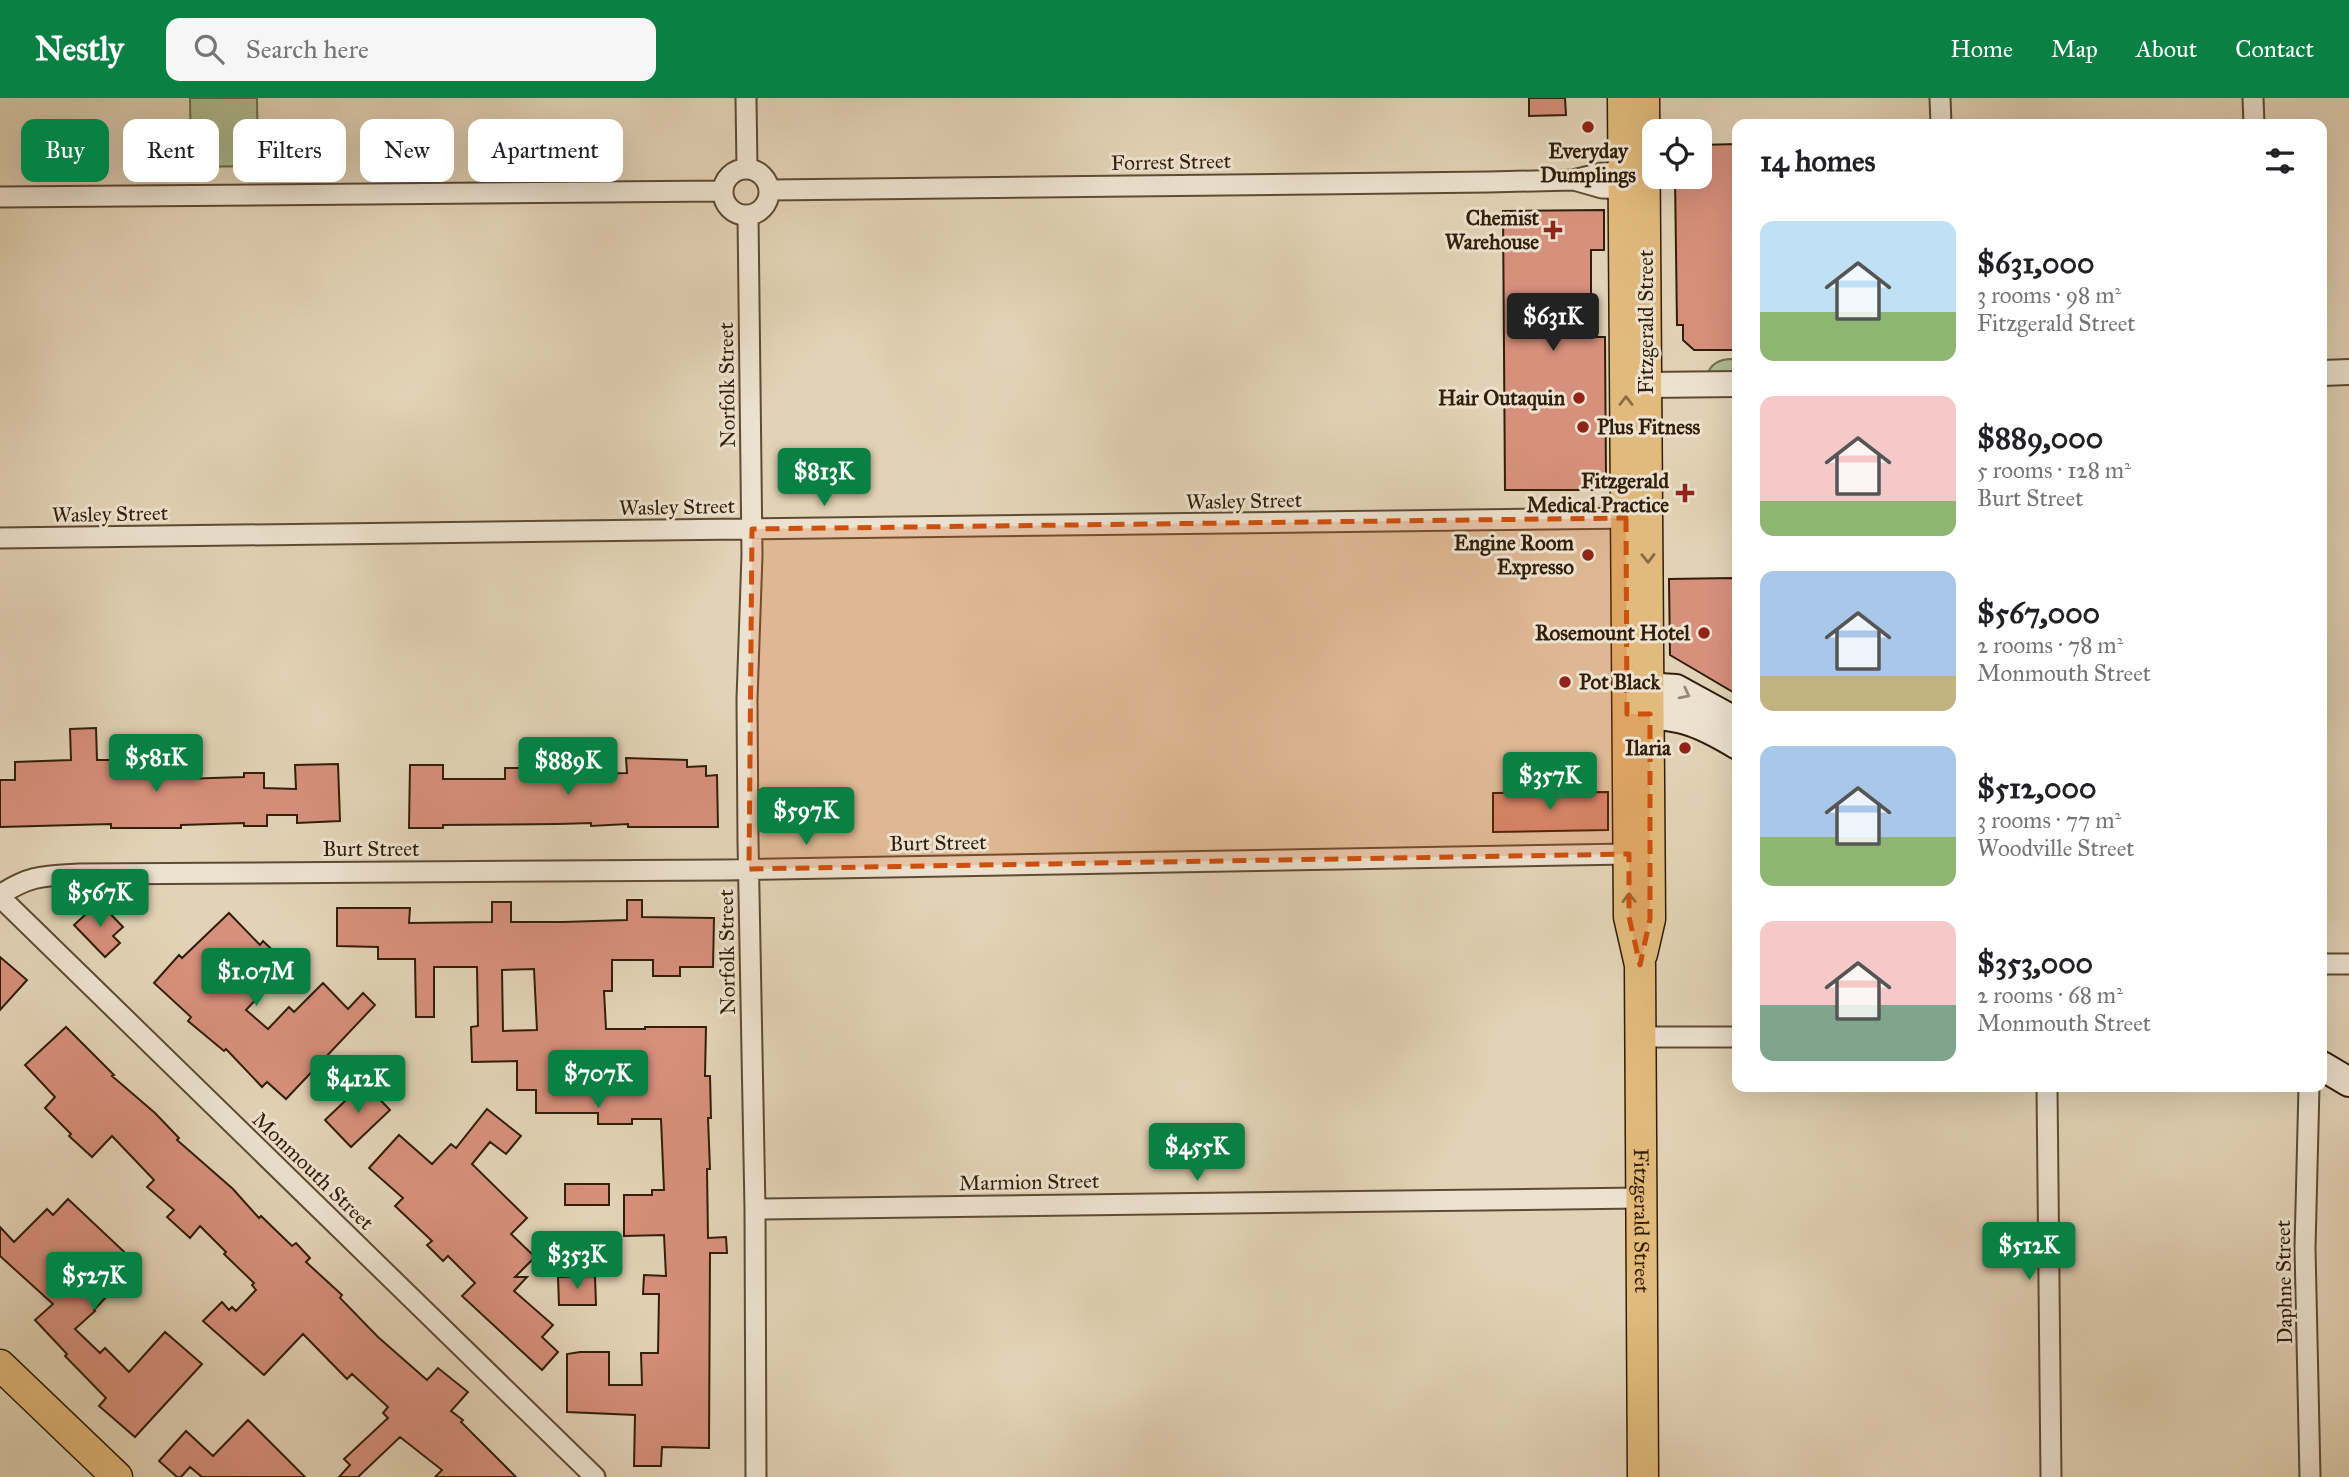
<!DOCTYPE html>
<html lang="en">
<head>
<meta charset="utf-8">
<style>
  :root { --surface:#fff; --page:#f6f6f6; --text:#202124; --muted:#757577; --accent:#0b8043 }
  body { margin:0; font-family:"IM FELL Great Primer",serif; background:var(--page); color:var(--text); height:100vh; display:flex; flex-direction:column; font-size:26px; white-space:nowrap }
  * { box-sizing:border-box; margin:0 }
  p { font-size:23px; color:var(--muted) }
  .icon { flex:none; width:38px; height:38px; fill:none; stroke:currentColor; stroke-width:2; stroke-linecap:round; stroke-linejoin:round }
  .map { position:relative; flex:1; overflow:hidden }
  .details { position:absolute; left:1732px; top:21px; width:595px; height:973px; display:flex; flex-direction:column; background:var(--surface); border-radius:14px; box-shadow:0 7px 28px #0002 }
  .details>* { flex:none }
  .hud { position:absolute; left:21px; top:21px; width:665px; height:63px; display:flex; gap:14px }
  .fabs { position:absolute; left:1642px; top:21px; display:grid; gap:14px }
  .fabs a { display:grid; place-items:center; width:70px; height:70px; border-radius:14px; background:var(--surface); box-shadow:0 7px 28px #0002; font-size:35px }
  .price { position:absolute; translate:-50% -60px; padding:0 16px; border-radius:7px; background:var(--accent); color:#fff; font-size:23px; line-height:46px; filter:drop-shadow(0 2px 4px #0008) }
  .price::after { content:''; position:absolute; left:50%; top:42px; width:21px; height:16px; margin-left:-10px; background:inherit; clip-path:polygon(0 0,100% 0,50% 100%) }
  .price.on { background:#222; color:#fff }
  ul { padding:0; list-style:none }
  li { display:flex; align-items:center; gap:21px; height:175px; padding:0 28px }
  li span { display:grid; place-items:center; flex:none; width:196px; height:140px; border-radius:14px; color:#555 }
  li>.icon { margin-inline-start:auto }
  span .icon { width:84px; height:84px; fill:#fffc; stroke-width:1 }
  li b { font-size:30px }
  h2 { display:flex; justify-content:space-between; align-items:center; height:84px; padding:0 28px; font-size:30px }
  .tag { padding:0 24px; border-radius:14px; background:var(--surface); box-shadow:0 7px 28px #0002; font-size:24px; line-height:63px }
  .tag.on { background:var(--accent); color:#fff }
  header { display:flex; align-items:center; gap:42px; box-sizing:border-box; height:98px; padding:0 35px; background:var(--accent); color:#fff }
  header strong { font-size:33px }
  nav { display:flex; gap:38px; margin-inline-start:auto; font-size:24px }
  .search { width:490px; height:63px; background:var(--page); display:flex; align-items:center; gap:18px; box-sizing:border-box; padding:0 24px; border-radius:14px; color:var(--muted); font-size:26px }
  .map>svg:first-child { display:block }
  .green { fill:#b0bd91; stroke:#716e4d; stroke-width:2 }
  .building { fill:#d7907c; stroke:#321e09; stroke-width:2; fill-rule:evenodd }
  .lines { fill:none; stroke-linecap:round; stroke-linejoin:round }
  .minor-casing { stroke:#5e4b34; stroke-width:23 }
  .tertiary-casing { stroke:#5e4b34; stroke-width:28 }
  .secondary-casing { stroke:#321e09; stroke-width:32 }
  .primary-casing { stroke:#321e09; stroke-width:33 }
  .minor { stroke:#ede2d0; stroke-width:19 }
  .tertiary { stroke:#ede2d0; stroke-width:24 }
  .secondary { stroke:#ede2d0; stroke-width:28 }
  .primary { stroke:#e2ba7b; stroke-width:30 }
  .oneway { stroke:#8a6c42 }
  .oneway2 { stroke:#998a76 }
  .marked { fill:#cd500c; fill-opacity:0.2; stroke:#cd500c; stroke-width:5; stroke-dasharray:14 9; stroke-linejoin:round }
  .poi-dot { fill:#8f2418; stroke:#ede2d0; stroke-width:2.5 }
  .labels { text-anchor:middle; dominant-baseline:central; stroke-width:6; stroke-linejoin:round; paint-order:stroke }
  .poi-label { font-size:21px; font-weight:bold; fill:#321e09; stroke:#ede2d0; text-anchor:end }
  .street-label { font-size:21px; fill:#321e09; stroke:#ede2d0 }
</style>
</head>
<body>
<header>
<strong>Nestly</strong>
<div class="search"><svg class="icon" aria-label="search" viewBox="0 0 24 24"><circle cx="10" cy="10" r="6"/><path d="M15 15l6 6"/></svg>Search here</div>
<nav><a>Home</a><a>Map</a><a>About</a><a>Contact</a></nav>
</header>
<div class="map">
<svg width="2349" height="1379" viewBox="0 0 2349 1379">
  <rect width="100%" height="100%" fill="#e3d3b6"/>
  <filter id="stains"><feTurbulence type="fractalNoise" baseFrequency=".00286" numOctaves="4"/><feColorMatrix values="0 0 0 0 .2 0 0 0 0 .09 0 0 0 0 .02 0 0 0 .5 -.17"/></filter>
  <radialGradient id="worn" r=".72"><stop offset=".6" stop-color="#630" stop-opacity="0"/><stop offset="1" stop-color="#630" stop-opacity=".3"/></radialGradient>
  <!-- green -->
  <path class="green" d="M 190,0 L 257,0 L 258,68 L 191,69 Z
    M 1732,261 L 1738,263 L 1738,277 L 1707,277 C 1711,265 1720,261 1732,261 Z"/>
  <!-- building -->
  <path class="building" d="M 1529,0 L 1565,0 L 1566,17 L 1529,18 Z
    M 1738,46 L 1738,252 L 1694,252 L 1683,242 L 1683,227 L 1677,227 L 1675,79 L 1699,79 L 1699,47 Z
    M 1604,112 L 1604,152 L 1591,152 L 1591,239 L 1605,239 L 1606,382 L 1596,392 L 1505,392 L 1503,113 Z
    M 1733,480 L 1733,484 L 1738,484 L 1738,597 L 1670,557 L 1669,481 Z
    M 96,630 L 97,662 L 113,662 L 113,672 L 154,672 L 154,660 L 173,660 L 173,675 L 181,675 L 181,681 L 244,679 L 244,675 L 264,675 L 264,690 L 296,691 L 295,667 L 338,666 L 340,723 L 297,725 L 297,717 L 267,717 L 267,728 L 244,728 L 244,725 L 181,727 L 181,730 L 111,730 L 111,726 L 0,729 L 0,682 L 15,682 L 15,664 L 71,662 L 70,631 Z
    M 626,660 L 687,662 L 687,669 L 706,668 L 706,678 L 717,677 L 718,729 L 628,729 L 628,726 L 591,728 L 591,725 L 558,726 L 443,727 L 443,730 L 409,730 L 410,667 L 443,667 L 443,681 L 505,681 L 505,670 L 522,670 L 522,666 L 583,666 L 584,676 L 627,675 Z
    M 1608,694 L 1608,732 L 1493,734 L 1493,695 Z
    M 627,802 L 642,802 L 642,819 L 714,820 L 713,869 L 680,869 L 680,878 L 653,878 L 653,862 L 612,862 L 612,893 L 604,893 L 606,931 L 645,931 L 645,929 L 706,929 L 705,978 L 710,978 L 711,1020 L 708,1020 L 710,1071 L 707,1071 L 708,1140 L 726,1139 L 727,1155 L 710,1155 L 709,1350 L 662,1349 L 661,1368 L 634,1368 L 635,1317 L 567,1314 L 567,1256 L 580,1254 L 609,1254 L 609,1287 L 642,1287 L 641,1255 L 658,1255 L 659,1196 L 643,1196 L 644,1177 L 666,1178 L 664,1137 L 624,1138 L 624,1097 L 652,1097 L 652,1092 L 664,1092 L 661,1021 L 632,1021 L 632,1026 L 598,1026 L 598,1015 L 536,1015 L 536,992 L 517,992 L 517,963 L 472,964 L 471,929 L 478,928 L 477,869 L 434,869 L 434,919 L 416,919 L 415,861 L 378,861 L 378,849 L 337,848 L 337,810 L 410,810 L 409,825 L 492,824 L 492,804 L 511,804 L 511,824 L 563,824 L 627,822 ZM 534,871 L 537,932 L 503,933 L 502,872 ZM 609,954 L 610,986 L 572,986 L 571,955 Z
    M 99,804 L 123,829 L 113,838 L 120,845 L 105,859 L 74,827 Z
    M 229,815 L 260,847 L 263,843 L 288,867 L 246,912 L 268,931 L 289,909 L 294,914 L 323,885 L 348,911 L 363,895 L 375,907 L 286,1001 L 267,984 L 262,989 L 226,951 L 224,953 L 188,923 L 191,919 L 154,885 L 179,857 L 182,860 Z
    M 0,859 L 27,882 L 0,912 Z
    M 66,929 L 114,977 L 112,978 L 155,1015 L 179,1040 L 177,1042 L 233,1091 L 259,1120 L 261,1118 L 292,1148 L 296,1145 L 310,1160 L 306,1164 L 342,1197 L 340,1200 L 378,1239 L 427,1282 L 438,1270 L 468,1294 L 451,1313 L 463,1322 L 461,1324 L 516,1379 L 435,1379 L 442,1372 L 400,1339 L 358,1379 L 339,1379 L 350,1367 L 344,1361 L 388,1320 L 383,1315 L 388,1309 L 352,1276 L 347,1281 L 303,1236 L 264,1277 L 203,1223 L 222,1204 L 229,1212 L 232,1209 L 236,1213 L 256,1192 L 252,1187 L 254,1185 L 224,1156 L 226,1154 L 200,1128 L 190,1140 L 167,1119 L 174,1112 L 147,1089 L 154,1082 L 112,1038 L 92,1059 L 69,1038 L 71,1036 L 45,1010 L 55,999 L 25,967 Z
    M 364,985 L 390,1012 L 351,1049 L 325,1022 Z
    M 487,1011 L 521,1038 L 506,1056 L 490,1044 L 472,1066 L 527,1120 L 511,1136 L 535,1159 L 515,1179 L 527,1179 L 514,1193 L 553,1227 L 542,1239 L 558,1254 L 542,1272 L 462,1198 L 475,1185 L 448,1158 L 443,1163 L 427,1147 L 432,1143 L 395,1108 L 403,1100 L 369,1070 L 399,1037 L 432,1066 L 451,1046 L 456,1050 Z
    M 565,1086 L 609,1086 L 609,1107 L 565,1107 Z
    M 68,1101 L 137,1166 L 94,1212 L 95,1213 L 75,1231 L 100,1255 L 105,1250 L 129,1274 L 165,1234 L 202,1266 L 135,1339 L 99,1308 L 106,1300 L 65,1258 L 67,1256 L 35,1222 L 53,1206 L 0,1158 L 0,1129 L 14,1144 L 47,1111 L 53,1117 Z
    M 595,1178 L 596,1207 L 559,1207 L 558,1179 Z
    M 248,1322 L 305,1379 L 202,1379 L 190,1369 L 181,1379 L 177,1379 L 159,1363 L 186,1333 L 213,1358 Z"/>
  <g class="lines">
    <!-- minor casing -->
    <g class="minor-casing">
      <path id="minor" d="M 746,0 L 747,70
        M 1940,0 L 1941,26
        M 2253,0 L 2254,26
        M723 94a23 23 0 1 1 46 0a23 23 0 1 1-46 0Z
        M 1574,82 L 1602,90 L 1634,91
        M 770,92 L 1489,84 L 1573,82 L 1602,75 L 1633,74
        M 0,99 L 723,93
        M 748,117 L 752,457 L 747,601 L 748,743 L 755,1111 L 756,1379
        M 0,440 L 1636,420
        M 0,797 C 30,777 44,778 79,776 L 724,772 L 1629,756
        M 0,799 L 595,1379
        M 2322,866 L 2349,866
        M 1640,939 L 1738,939
        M 2047,989 L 2051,1379
        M 2309,989 L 2305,1150 L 2310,1379
        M 755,1111 L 1640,1100"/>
    </g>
    <!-- tertiary casing -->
    <g class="tertiary-casing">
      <path id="tertiary" d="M 2322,275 L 2349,274
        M 1647,287 L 1738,286"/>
    </g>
    <!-- secondary casing -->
    <g class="secondary-casing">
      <path id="secondary" d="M 1627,588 L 1676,591 L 1738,625
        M 1627,616 C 1678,616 1695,621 1738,647
        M 2322,968 L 2349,984"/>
    </g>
    <!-- primary casing -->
    <g class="primary-casing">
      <g id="primary">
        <path id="s1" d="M 1623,0 L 1629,819 L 1640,867 L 1643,1379"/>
        <path d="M 1642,856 L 1650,821 L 1644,0"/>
        <path d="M 0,1267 L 117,1379"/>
      </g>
    </g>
    <!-- minor -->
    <use href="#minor" class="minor"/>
    <!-- tertiary -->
    <use href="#tertiary" class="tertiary"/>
    <!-- secondary -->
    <use href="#secondary" class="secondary"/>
    <!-- primary -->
    <use href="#primary" class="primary"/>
  </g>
  <!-- one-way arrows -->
  <defs><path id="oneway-chevron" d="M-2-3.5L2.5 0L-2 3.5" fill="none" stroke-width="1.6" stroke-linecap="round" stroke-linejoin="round" transform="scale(1.75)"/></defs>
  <g class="oneway">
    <use href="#oneway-chevron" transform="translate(1626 303) rotate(-90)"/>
    <use href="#oneway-chevron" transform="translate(1648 460) rotate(89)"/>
    <use href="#oneway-chevron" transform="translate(1629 800) rotate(-91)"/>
  </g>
  <use class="oneway2" href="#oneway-chevron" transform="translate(1685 596) rotate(27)"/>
  <!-- marked area -->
  <path class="marked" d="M 1626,420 L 1627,616 L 1650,616 L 1650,821 L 1640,867 L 1629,819 L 1629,756 L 749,771 L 752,431 Z"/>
  <!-- markers -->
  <g class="poi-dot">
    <circle cx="1588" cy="29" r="7"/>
    <path d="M1549.5 121.5h7v7h7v7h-7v7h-7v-7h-7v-7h7z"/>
    <circle cx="1579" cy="300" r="7"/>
    <circle cx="1583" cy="329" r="7"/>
    <path d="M1681.5 384.5h7v7h7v7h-7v7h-7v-7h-7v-7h7z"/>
    <circle cx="1588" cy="457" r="7"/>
    <circle cx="1704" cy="535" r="7"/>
    <circle cx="1565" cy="584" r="7"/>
    <circle cx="1685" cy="650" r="7"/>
  </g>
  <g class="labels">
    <!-- poi labels -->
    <g class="poi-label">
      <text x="1588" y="53" text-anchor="middle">Everyday<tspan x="1588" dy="24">Dumplings</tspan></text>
      <text x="1539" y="120">Chemist<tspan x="1539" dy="24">Warehouse</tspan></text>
      <text x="1565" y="300">Hair Outaquin</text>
      <text x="1597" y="329" text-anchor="start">Plus Fitness</text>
      <text x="1669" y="383">Fitzgerald<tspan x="1669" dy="24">Medical Practice</tspan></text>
      <text x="1574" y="445">Engine Room<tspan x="1574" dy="24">Expresso</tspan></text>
      <text x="1690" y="535">Rosemount Hotel</text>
      <text x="1579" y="584" text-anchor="start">Pot Black</text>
      <text x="1671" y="650">Ilaria</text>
    </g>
    <!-- street labels -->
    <g class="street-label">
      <text transform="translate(1171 64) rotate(-1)">Forrest Street</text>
      <text transform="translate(1646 224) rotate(-90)">Fitzgerald Street</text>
      <text transform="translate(727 287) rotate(-91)">Norfolk Street</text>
      <text transform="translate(1244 403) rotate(-1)">Wasley Street</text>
      <text transform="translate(677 409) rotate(-1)">Wasley Street</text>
      <text transform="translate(110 416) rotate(-1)">Wasley Street</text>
      <text transform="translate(938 745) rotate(-1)">Burt Street</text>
      <text x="371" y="751">Burt Street</text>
      <text transform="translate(727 854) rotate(-91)">Norfolk Street</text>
      <text transform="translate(313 1073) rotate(44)">Monmouth Street</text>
      <text transform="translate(1029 1084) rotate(-1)">Marmion Street</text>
      <text stroke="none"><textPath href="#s1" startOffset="1124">Fitzgerald Street</textPath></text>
      <text transform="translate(2284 1184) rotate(-91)">Daphne Street</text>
    </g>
  </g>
  <rect width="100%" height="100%" filter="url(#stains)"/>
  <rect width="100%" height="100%" fill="url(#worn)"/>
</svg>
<div class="fabs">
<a><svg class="icon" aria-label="locate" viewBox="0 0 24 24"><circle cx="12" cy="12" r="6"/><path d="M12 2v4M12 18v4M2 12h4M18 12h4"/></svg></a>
</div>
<b class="price on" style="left:1553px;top:255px">$631K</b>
<b class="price" style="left:824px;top:410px">$813K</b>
<b class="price" style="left:156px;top:696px">$581K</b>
<b class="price" style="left:568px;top:699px">$889K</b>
<b class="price" style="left:1550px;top:714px">$357K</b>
<b class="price" style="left:806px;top:749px">$597K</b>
<b class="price" style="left:100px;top:831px">$567K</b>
<b class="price" style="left:256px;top:910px">$1.07M</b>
<b class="price" style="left:598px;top:1012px">$707K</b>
<b class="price" style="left:358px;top:1017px">$412K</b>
<b class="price" style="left:1197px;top:1085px">$455K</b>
<b class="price" style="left:2029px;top:1184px">$512K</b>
<b class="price" style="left:577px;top:1193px">$353K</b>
<b class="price" style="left:94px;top:1214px">$527K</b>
<div class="hud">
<a class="tag on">Buy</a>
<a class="tag">Rent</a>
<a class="tag">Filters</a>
<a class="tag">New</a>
<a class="tag">Apartment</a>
</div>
<section class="details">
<h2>14 homes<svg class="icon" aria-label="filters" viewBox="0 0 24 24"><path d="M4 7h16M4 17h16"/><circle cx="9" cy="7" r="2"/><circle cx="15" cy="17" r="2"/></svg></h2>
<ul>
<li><span style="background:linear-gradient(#bfe0f5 65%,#8fb573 0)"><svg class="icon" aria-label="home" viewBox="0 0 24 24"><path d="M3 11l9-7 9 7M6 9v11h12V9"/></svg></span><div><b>$631,000</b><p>3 rooms · 98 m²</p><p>Fitzgerald Street</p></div></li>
<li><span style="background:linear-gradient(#f6c9c9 75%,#8fb573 0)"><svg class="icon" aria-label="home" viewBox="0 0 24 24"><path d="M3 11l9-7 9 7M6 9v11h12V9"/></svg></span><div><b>$889,000</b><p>5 rooms · 128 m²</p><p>Burt Street</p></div></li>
<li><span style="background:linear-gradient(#a9c7e8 75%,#c2b280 0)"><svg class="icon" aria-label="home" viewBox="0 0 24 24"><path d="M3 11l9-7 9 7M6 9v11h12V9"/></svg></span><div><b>$567,000</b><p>2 rooms · 78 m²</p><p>Monmouth Street</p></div></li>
<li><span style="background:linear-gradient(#a9c7e8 65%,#8fb573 0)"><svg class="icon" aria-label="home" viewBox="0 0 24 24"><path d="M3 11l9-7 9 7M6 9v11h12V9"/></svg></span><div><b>$512,000</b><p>3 rooms · 77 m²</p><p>Woodville Street</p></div></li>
<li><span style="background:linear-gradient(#f6c9c9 60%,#7fa58c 0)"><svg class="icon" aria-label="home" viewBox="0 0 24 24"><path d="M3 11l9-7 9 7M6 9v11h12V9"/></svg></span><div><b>$353,000</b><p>2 rooms · 68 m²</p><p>Monmouth Street</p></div></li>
</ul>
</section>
</div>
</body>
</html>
